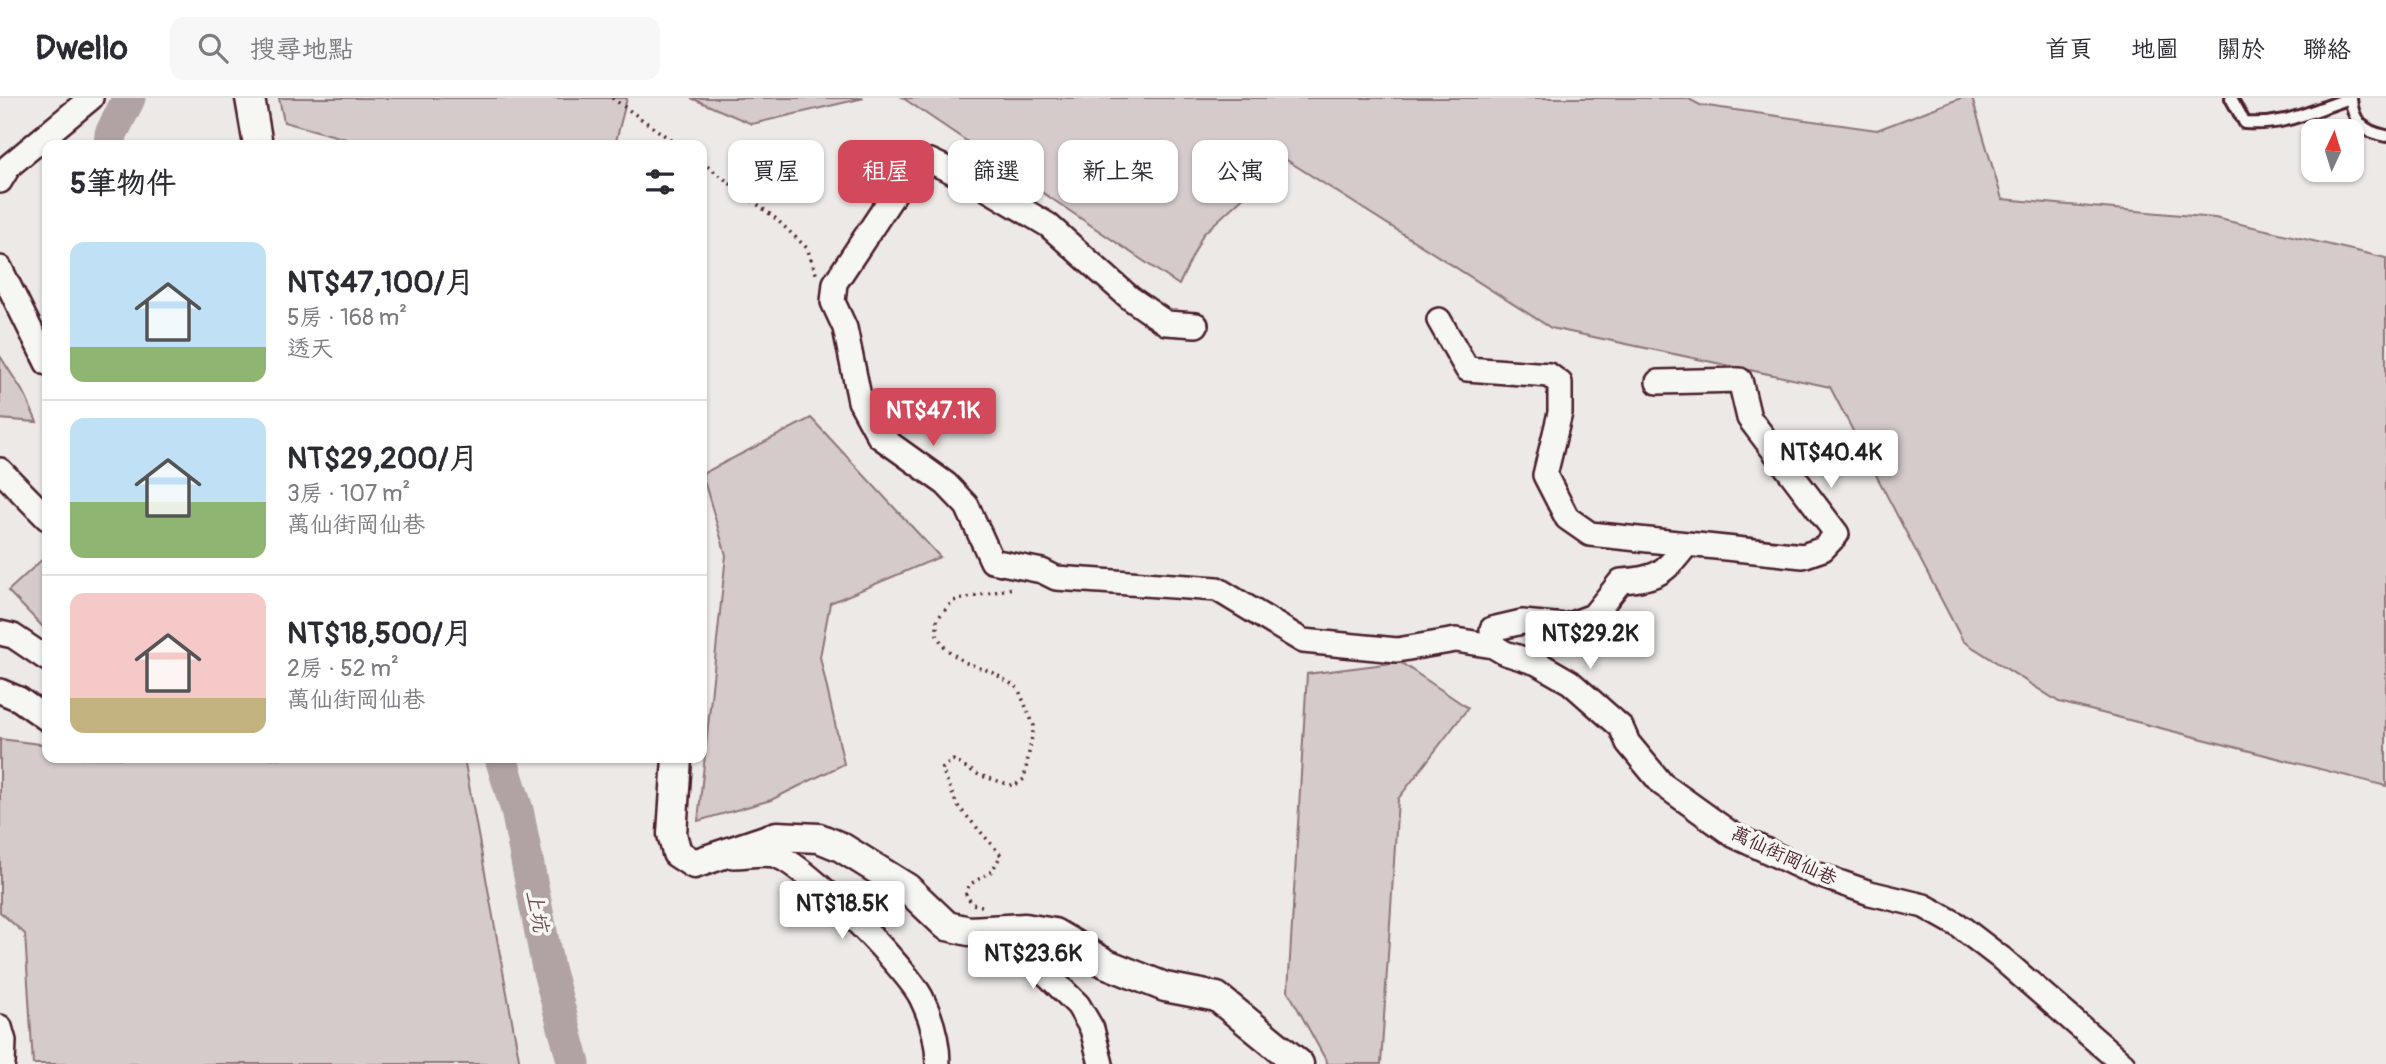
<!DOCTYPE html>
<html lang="zh-TW">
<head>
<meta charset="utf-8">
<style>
  :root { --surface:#fff; --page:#f7f7f7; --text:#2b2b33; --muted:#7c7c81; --line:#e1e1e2; --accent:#d1495b }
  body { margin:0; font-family:Pangolin,"LXGW WenKai TC",sans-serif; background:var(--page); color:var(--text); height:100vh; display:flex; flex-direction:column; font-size:26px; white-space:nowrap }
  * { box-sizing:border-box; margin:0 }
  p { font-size:23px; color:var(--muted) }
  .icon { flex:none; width:38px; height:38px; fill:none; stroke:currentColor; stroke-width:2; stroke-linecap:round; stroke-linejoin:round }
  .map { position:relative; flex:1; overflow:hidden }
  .panel { position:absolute; left:42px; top:42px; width:665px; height:623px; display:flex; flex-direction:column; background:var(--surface); border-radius:14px; box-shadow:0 2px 5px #0004 }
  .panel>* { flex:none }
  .banner { position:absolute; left:728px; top:42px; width:665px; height:63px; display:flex; gap:14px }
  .needle { width:46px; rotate:4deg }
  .controls { position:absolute; left:2301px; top:21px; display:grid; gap:14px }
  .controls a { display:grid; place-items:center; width:63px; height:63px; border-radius:14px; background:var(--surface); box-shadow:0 2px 5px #0004; font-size:35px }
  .price { position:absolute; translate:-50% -60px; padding:0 16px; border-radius:7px; background:#fff; color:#222; font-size:23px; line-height:46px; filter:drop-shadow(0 2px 4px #0008) }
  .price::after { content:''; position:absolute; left:50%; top:42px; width:21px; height:16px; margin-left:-10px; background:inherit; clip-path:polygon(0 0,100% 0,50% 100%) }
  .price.on { background:var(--accent); color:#fff }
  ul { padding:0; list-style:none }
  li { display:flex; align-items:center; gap:21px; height:175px; padding:0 28px }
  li+li { border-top:2px solid var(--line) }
  li span { display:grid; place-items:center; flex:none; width:196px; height:140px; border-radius:14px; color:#555 }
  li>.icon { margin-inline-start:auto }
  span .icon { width:84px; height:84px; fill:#fffc; stroke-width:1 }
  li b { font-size:30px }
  h2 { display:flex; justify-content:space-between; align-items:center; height:84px; padding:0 28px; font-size:30px }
  .chip { padding:0 24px; border-radius:14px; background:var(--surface); box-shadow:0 2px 5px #0004; font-size:24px; line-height:63px }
  .chip.on { background:var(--accent); color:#fff }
  header { display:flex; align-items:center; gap:42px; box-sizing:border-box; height:98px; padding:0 35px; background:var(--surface); border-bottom:2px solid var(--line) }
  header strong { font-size:33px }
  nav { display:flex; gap:38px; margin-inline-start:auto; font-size:24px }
  .search { width:490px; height:63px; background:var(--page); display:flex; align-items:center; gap:18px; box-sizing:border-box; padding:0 24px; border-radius:14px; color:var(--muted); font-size:26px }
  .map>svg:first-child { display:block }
  .green { fill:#d4cbca; stroke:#8f757a; stroke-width:2 }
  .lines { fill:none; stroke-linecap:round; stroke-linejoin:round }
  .river { stroke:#b1a2a3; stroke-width:33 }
  .service-casing { stroke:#4a1f2b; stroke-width:16 }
  .minor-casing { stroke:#4a1f2b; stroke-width:28 }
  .tertiary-casing { stroke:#4a1f2b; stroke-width:33 }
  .path { stroke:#4a1f2b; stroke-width:3.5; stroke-dasharray:2 5; stroke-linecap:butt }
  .service { stroke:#f6f6f2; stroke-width:10 }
  .minor { stroke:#f6f6f2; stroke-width:23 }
  .tertiary { stroke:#f6f6f2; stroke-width:28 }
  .labels { text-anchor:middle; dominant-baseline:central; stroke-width:7; stroke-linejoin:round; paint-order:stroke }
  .street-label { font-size:19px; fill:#4a1f2b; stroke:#f6f6f2 }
  .water-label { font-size:21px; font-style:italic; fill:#6e4d55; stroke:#f6f6f2 }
</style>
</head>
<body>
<header>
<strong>Dwello</strong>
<div class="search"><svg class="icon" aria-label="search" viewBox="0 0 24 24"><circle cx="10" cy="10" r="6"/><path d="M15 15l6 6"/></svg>搜尋地點</div>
<nav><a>首頁</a><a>地圖</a><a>關於</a><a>聯絡</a></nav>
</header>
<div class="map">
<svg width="2386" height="966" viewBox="0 0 2386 966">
  <rect width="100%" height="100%" fill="#ece9e6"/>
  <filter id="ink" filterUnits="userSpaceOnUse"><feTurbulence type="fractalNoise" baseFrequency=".0143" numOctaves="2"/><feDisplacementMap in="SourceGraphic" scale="14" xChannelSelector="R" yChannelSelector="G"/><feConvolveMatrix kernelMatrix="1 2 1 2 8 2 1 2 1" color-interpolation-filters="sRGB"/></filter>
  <g filter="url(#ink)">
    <!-- green -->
    <path class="green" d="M 279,0 L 627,0 L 615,47 L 368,47 L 284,24 Z
      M 691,0 L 864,0 L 752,26 Z
      M 903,0 L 1687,0 L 1700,7 L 1877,32 L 1961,0 L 1972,0 L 2002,101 L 2215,120 L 2386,160 L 2386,688 L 2059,604 L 1963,543 L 1830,289 L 1551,230 L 1285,61 L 1203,136 L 1179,187 Z
      M 0,258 L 25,297 L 37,324 L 0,321 Z
      M 811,320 L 940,459 L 830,505 L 820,559 L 844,666 L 771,702 L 698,723 L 726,457 L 702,376 Z
      M 47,457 L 47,533 L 8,493 Z
      M 1400,564 L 1468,610 L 1398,701 L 1381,966 L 1328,966 L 1288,893 L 1307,576 Z
      M 0,641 L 47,647 L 47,660 L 464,660 L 520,966 L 33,966 L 25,836 L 0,814 Z"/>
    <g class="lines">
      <!-- river -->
      <path class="river" d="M 110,47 L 111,36 L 129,0
        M 501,660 L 517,712 L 548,870 L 574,966"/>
      <!-- service casing -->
      <g class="service-casing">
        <path id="service" d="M 2231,0 L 2245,25 C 2287,28 2312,12 2351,0
          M 2351,0 C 2352,23 2364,34 2386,38"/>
      </g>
      <!-- minor casing -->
      <g class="minor-casing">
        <path id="minor" d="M 0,83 L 9,68 L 91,0
          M 0,170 L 47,265
          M 1439,222 L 1467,271 L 1549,277 L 1560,285 L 1560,315 L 1545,377 L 1567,420 L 1590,436 L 1687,446 C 1665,475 1657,481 1621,483 L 1593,518 L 1566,528 L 1522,524 L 1492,531 L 1493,548 L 1505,555 L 1537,565 L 1570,584 L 1621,629 L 1628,645 L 1662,686 L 1733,737 L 1816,776 L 1870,795 L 1924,808 L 1958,827 L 2001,860 L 2123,966
          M 1196,227 L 1166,225 L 1130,200 L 1048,127 L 979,86 L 930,63 L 916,66 L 908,75 L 835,185 L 833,204 L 845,230 L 860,303 L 879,338 L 946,386 L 967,408 L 992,463 L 1042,473 L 1056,480 L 1217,491 L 1303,543 L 1397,552 L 1456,542 L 1493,548
          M 1658,284 L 1740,282 L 1749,320 L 1837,436 L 1823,451 L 1803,458 L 1687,446
          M 0,372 L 47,420
          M 0,535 L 13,538 L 47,561
          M 0,593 L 19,601 L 47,621
          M 734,758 C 747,758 765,754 777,758 C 807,768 906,870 921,899 C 931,919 938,944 938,966
          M 984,841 L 1014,844 L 1078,907 L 1092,931 L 1101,966
          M 0,929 L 4,943 L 3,966"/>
      </g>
      <!-- tertiary casing -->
      <g class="tertiary-casing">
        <path id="tertiary" d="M 250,0 L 258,47
          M 677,660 L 672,736 L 677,755 L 694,766 L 777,738 L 819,740 L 841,749 L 907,790 L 947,828 L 969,833 L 1025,830 L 1054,835 L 1107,866 L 1165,889 L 1217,899 L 1299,966"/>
      </g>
      <!-- path -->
      <path class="path" d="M 612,0 L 678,47
        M 702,64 L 775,120 L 807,150 L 817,178
        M 982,808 L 972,806 L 966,796 L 969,787 L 992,773 L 1001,757 L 957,707 L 942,671 L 953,662 L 979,677 L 1014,688 L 1024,681 L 1034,628 L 1018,590 L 992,574 L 964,564 L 946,551 L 937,538 L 937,521 L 953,503 L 1013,490"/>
      <!-- service -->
      <use href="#service" class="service"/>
      <!-- minor -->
      <use href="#minor" class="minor"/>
      <!-- tertiary -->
      <use href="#tertiary" class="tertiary"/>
    </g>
  </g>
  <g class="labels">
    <!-- street labels -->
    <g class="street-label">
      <text transform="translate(1784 758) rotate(25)">萬仙街岡仙巷</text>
    </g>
    <!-- water labels -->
    <g class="water-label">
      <text transform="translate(537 813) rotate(79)">上坑</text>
    </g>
  </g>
</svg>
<div class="controls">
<a><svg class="needle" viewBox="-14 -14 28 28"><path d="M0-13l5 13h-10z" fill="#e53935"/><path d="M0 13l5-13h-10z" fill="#7c7c81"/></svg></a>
</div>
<b class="price on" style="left:933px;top:350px">NT$47.1K</b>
<b class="price" style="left:1831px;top:392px">NT$40.4K</b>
<b class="price" style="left:1590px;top:573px">NT$29.2K</b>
<b class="price" style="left:842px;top:843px">NT$18.5K</b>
<b class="price" style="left:1033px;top:893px">NT$23.6K</b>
<div class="banner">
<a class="chip">買屋</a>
<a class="chip on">租屋</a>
<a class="chip">篩選</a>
<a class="chip">新上架</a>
<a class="chip">公寓</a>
</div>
<section class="panel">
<h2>5筆物件<svg class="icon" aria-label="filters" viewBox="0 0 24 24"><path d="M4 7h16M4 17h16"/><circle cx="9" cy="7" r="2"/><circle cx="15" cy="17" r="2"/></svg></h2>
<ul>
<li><span style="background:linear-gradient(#bfe0f5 75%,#8fb573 0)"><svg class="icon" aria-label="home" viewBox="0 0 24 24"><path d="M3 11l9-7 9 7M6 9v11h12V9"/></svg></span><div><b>NT$47,100/月</b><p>5房 · 168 m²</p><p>透天</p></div></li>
<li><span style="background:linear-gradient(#bfe0f5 60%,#8fb573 0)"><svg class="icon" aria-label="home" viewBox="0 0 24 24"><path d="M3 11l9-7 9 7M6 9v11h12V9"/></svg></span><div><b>NT$29,200/月</b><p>3房 · 107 m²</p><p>萬仙街岡仙巷</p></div></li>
<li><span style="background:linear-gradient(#f6c9c9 75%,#c2b280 0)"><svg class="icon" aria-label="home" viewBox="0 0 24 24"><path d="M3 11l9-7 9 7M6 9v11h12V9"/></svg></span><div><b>NT$18,500/月</b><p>2房 · 52 m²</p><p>萬仙街岡仙巷</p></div></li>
</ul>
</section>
</div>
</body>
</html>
